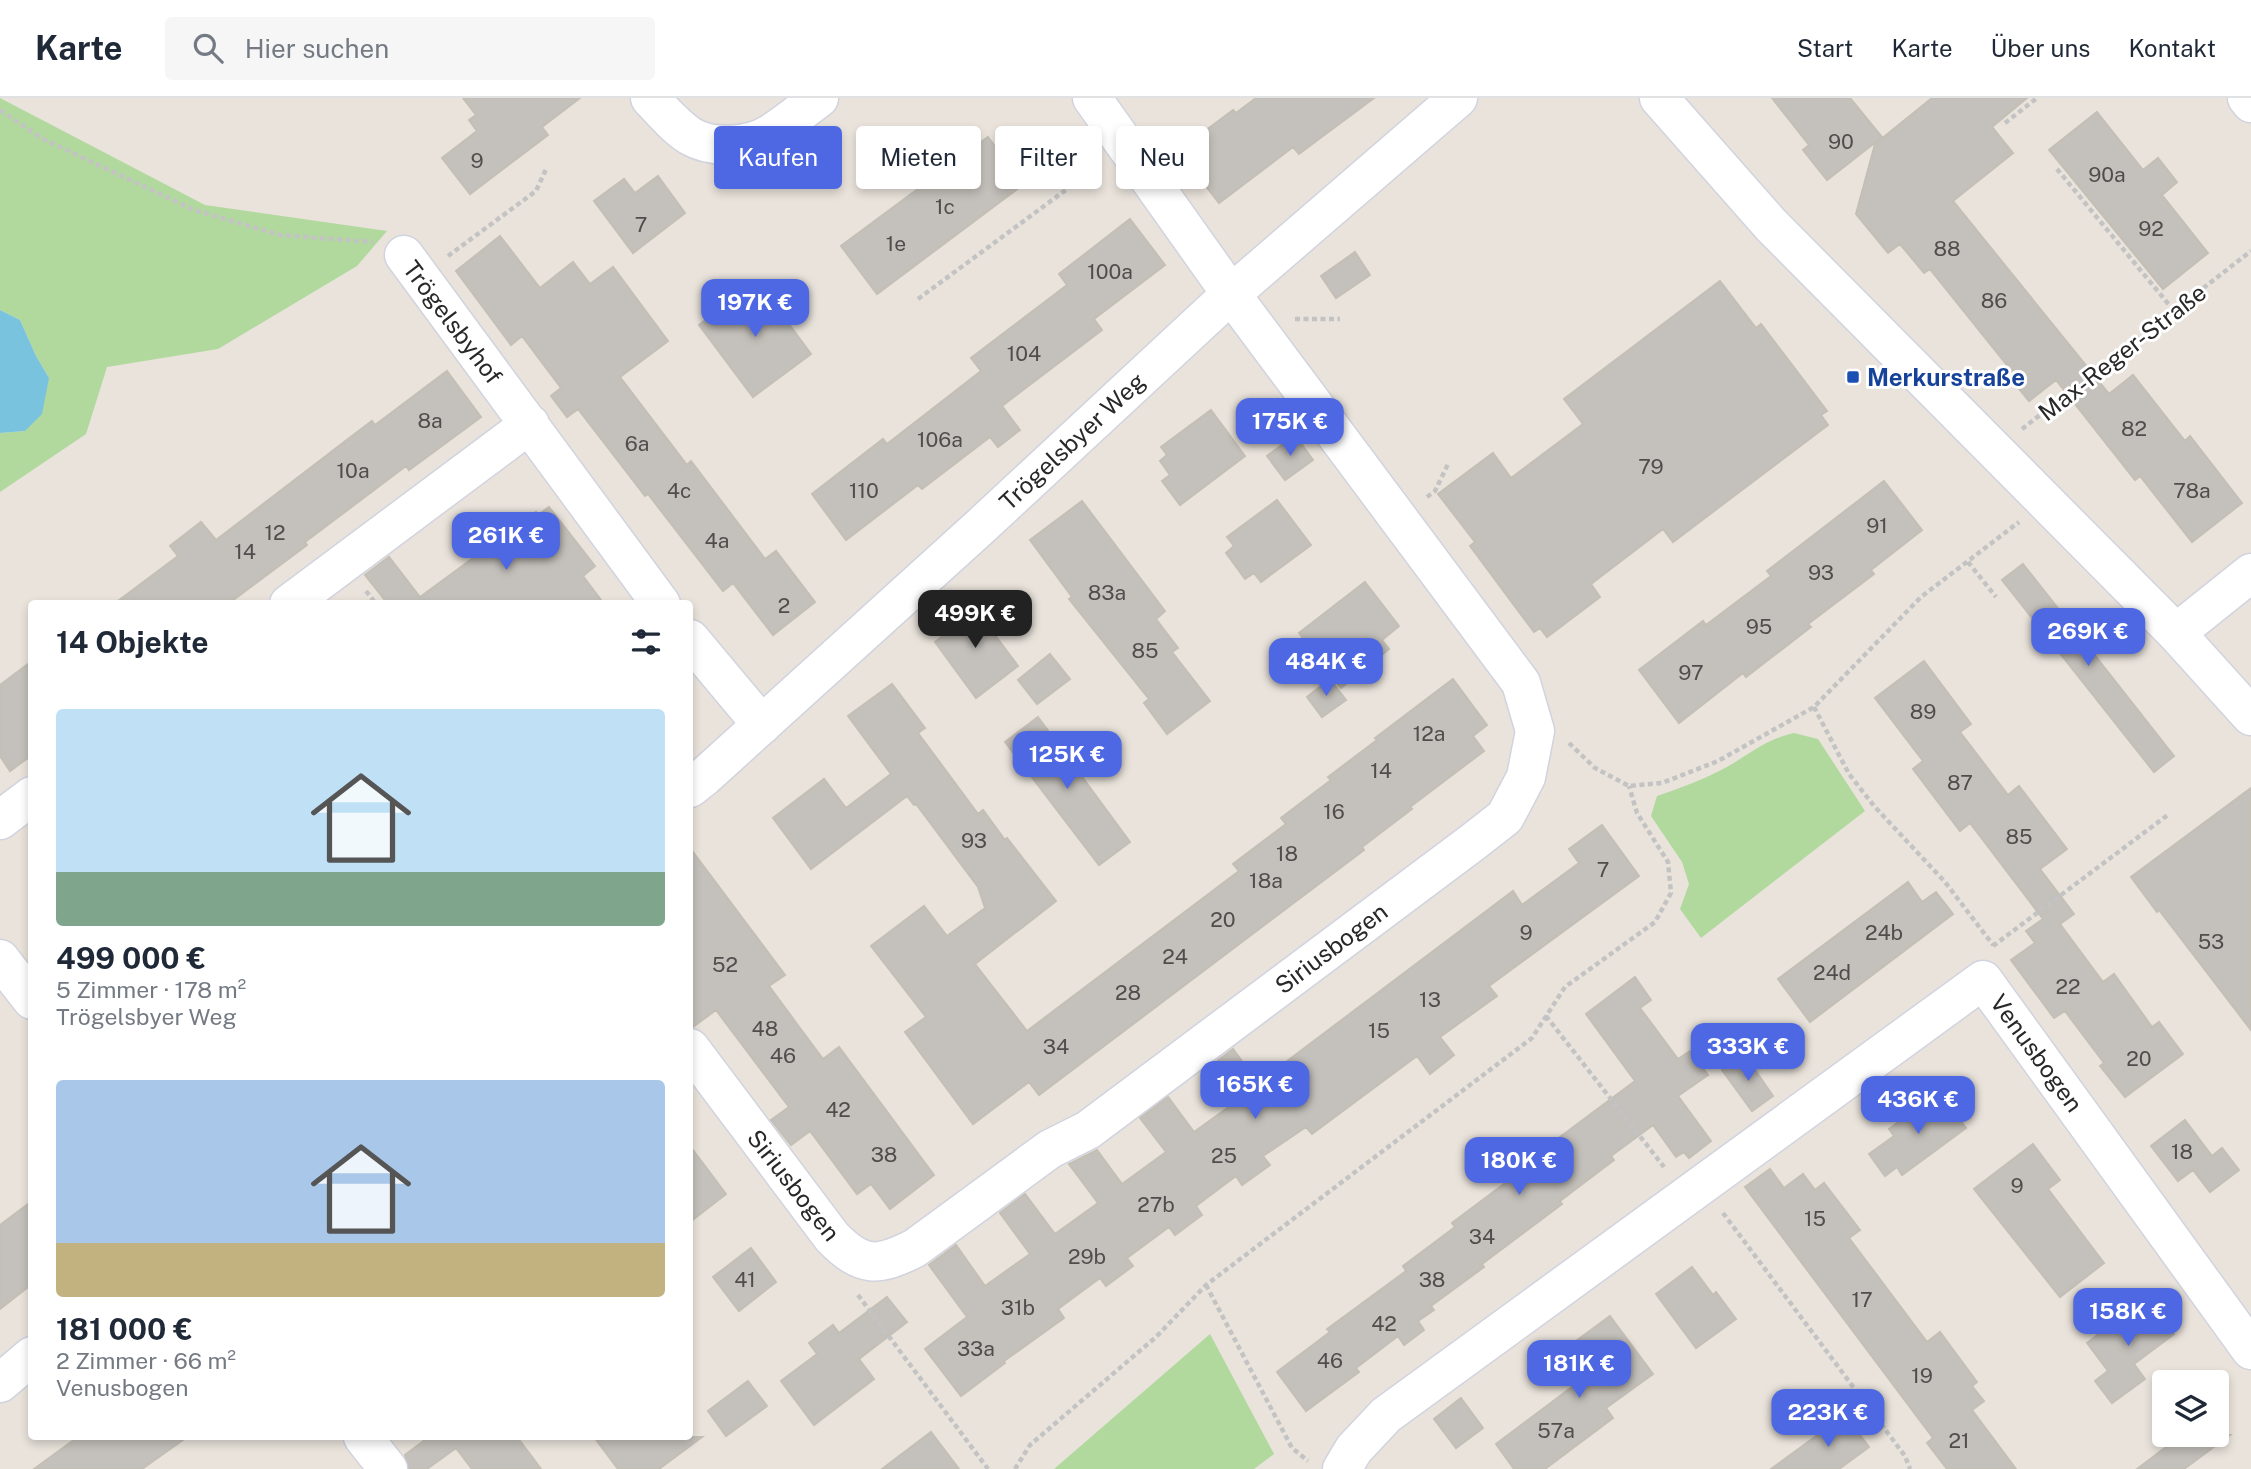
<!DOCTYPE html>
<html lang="de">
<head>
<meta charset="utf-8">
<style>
  :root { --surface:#fff; --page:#f6f6f7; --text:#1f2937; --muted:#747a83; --line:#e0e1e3; --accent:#4e68e3 }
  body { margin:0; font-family:"Public Sans",sans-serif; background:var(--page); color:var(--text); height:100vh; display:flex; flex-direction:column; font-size:26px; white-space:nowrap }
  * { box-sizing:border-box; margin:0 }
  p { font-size:23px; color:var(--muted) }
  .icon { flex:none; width:38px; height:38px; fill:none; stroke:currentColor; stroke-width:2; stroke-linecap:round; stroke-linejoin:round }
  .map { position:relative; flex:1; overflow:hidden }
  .side { position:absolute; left:28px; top:502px; width:665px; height:840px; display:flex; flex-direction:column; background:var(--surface); border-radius:7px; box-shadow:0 4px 10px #0003 }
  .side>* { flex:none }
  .hud { position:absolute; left:714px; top:28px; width:665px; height:63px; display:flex; gap:14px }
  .tools { position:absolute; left:2152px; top:1272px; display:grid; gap:14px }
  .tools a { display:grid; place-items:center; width:77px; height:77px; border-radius:7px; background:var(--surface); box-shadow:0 4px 10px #0003; font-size:35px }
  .price { position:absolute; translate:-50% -60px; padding:0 16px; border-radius:14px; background:var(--accent); color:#fff; font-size:23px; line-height:46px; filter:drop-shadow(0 2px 4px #0008) }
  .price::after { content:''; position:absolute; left:50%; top:42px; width:21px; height:16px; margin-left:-10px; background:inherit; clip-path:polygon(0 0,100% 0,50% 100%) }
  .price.on { background:#222; color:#fff }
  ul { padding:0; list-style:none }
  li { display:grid; align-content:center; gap:14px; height:371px; padding:0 28px }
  li span { display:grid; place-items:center; height:217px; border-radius:7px; color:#555 }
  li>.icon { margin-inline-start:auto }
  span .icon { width:126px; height:126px; fill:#fffc; stroke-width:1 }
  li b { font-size:30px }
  h2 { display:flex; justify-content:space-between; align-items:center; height:84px; padding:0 28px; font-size:30px }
  .tag { padding:0 24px; border-radius:7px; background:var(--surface); box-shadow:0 4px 10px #0003; font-size:24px; line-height:63px }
  .tag.on { background:var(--accent); color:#fff }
  header { display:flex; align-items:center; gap:42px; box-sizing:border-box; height:98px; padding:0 35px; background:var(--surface); border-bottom:2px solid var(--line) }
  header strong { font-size:33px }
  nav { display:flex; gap:38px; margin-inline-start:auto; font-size:24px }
  .search { width:490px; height:63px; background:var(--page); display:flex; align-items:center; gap:18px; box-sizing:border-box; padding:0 24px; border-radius:7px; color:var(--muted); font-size:26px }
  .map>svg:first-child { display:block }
  .green { fill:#b1d99e }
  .water { fill:#7ac3df }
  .building { fill:#c4c0bb; stroke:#c4bfb5; stroke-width:2 }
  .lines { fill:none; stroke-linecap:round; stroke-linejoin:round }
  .minor-casing { stroke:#d1d3df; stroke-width:41 }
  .tertiary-casing { stroke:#d1d3df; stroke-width:41 }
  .path { stroke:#c3c3c3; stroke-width:4.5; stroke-dasharray:5 3.5; stroke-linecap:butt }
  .minor { stroke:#fff; stroke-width:38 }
  .tertiary { stroke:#fff; stroke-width:38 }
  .transit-dot { fill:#1a4fb4; stroke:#fff; stroke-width:2.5 }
  .labels { text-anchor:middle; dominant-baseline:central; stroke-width:6; stroke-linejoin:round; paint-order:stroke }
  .number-label { font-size:21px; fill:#4f4e4d }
  .street-label { font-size:24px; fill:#282828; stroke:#fff }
  .transit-label { font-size:24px; font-weight:bold; fill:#164399; stroke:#fff; text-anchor:start }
</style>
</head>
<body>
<header>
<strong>Karte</strong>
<div class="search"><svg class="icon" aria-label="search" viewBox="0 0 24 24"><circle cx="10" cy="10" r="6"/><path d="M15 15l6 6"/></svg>Hier suchen</div>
<nav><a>Start</a><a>Karte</a><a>Über uns</a><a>Kontakt</a></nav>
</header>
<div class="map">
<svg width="2251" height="1371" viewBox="0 0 2251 1371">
  <rect width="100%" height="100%" fill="#e9e3db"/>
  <!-- green -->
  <path class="green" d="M 0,0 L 205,107 L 387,133 L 357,168 L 218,251 L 107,269 L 86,336 L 0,394 L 0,335 L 25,333 L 49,280 L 36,258 L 20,222 L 0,212 Z
    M 1794,635 L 1818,641 L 1865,713 L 1701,840 L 1680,811 L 1689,786 L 1682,764 L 1651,718 L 1657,698 C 1680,690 1703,682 1725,670 C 1749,657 1766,641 1794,635 Z
    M 1210,1236 L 1274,1356 L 1254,1371 L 1054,1371 Z"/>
  <!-- water -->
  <path class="water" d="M 0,212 L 20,222 L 36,258 L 49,280 L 42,316 L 25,333 L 0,335 Z"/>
  <!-- building -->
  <path class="building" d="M 463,0 L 580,0 L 542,29 L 548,37 L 470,96 L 442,60 L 477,33 L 469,22 L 476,17 Z
    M 1256,0 L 1374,0 L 1299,56 L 1293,49 L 1219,105 L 1181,56 L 1203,39 L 1201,36 L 1233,12 L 1236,15 Z
    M 1772,0 L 1850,0 L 1882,39 L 1827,82 L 1803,52 L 1809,47 Z
    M 1932,0 L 2027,0 L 1992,29 L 2013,55 L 1953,103 L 2109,296 L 2133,277 L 2185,343 L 2190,338 L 2242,405 L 2192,444 L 2140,378 L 2135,382 L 2056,282 L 2029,303 L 2003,271 L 2007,267 L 1930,171 L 1924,175 L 1900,146 L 1888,155 L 1856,116 L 1875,46 Z
    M 2097,14 L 2143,72 L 2158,60 L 2177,84 L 2162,97 L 2208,155 L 2163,191 L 2049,52 Z
    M 988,39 L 1024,86 L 877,196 L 841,148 Z
    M 658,78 L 685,115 L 633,155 L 594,103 L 624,81 L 635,95 Z
    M 1130,121 L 1165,167 L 1094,221 L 1102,232 L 1002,308 L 1020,332 L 998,349 L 990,339 L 922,391 L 918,387 L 846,442 L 812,396 L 883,341 L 887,346 L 981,273 L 971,260 L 1067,187 L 1059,176 Z
    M 500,138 L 540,190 L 573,164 L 590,186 L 613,169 L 668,243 L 620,279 L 687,367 L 691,363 L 765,461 L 776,453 L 815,504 L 773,537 L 733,485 L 723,493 L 648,396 L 645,398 L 578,311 L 567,319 L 551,298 L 561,290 L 522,238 L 511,247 L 456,173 Z
    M 1355,154 L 1370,177 L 1336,200 L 1321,178 Z
    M 757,183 L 811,256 L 753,299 L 699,227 Z
    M 1720,183 L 1756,230 L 1761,226 L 1827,313 L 1821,317 L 1828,327 L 1673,444 L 1663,431 L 1591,486 L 1600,499 L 1547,539 L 1540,530 L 1534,534 L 1470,448 L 1475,444 L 1438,396 L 1493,355 L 1511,380 L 1583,326 L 1564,301 Z
    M 447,273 L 481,319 L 409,372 L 406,368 L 305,444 L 307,447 L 228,506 L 114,506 L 178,458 L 170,448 L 201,424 L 216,442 L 348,341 L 372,323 L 375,327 Z
    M 1211,312 L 1245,358 L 1180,407 L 1162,383 L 1170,377 L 1160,363 L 1167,357 L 1161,349 Z
    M 1295,337 L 1313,362 L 1285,382 L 1267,358 Z
    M 1884,383 L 1922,432 L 1871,472 L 1874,476 L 1808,526 L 1811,529 L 1746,579 L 1743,575 L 1679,625 L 1639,572 L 1703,523 L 1706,527 L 1771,478 L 1767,473 Z
    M 1277,402 L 1311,447 L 1261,484 L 1254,475 L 1245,481 L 1226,455 L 1234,448 L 1227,439 Z
    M 1082,403 L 1165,513 L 1156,521 L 1178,550 L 1172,554 L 1210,603 L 1167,636 L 1144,605 L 1149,601 L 1069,501 L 1072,499 L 1030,442 Z
    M 549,409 L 595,468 L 583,478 L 604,506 L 388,506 L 365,477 L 389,459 L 420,499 L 536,414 L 538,417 Z
    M 2023,466 L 2174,658 L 2154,674 L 2002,482 Z
    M 1365,484 L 1399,528 L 1382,542 L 1389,551 L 1341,590 L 1299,535 Z
    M 968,501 L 1018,568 L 976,600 L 935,544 L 955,529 L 946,517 Z
    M 1050,556 L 1070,581 L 1037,606 L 1018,582 Z
    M 32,563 L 32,657 L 10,673 L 0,658 L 0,587 Z
    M 1924,563 L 1971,626 L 1960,634 L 2008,697 L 2019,688 L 2067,751 L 2040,771 L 2074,816 L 2060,826 L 2103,884 L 2114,876 L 2152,929 L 2159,924 L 2183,956 L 2125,999 L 2100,968 L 2104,965 L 2065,913 L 2054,920 L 2011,862 L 2035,845 L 2026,833 L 2043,821 L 1970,725 L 1960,733 L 1913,671 L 1923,663 L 1875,600 Z
    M 1330,581 L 1346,602 L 1322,619 L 1307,599 Z
    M 1453,581 L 1487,627 L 1473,638 L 1484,653 L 1410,709 L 1412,711 L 1362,749 L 1364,752 L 1039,997 L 1029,984 L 973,1026 L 905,934 L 926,919 L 871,848 L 924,808 L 947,838 L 985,810 L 978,789 L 916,706 L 914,707 L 907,698 L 811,771 L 773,720 L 824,681 L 846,710 L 891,676 L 848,618 L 892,586 L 925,630 L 918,635 L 978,716 L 983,712 L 1005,742 L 1007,740 L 1056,803 L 975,866 L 1027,933 L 1239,773 L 1233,766 L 1286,726 L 1281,720 L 1331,682 L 1328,679 L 1377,642 L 1375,640 Z
    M 1038,619 L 1130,744 L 1099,767 L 1005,644 Z
    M 2251,690 L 2251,932 L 2159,812 L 2157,814 L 2131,779 Z
    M 1602,727 L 1639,778 L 1489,888 L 1497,898 L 1440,939 L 1454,957 L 1430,976 L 1417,958 L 1312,1036 L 1306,1029 L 1263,1058 L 1270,1067 L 1242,1087 L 1236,1078 L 1196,1108 L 1202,1117 L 1175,1137 L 1169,1129 L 1127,1160 L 1133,1168 L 1106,1188 L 1100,1180 L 1058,1211 L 1064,1220 L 1004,1263 L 1005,1265 L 961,1298 L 925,1251 L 967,1219 L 929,1167 L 956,1147 L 985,1188 L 1030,1156 L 1000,1115 L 1025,1096 L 1055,1136 L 1098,1105 L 1069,1066 L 1097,1052 L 1122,1086 L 1166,1054 L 1140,1020 L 1168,999 L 1194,1034 L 1237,1003 L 1211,968 L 1233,951 L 1258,985 L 1513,793 L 1522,807 L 1579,765 L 1569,751 Z
    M 690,750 L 785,877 L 769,888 L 797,926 L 823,961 L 839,949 L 934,1077 L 890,1111 L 871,1086 L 857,1096 L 810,1033 L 791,1047 L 771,1022 L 789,1009 L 716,912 L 693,929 L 690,928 Z
    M 1908,784 L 1922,804 L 1936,794 L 1953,816 L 1810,924 L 1778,881 Z
    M 1635,879 L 1651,902 L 1640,910 L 1678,961 L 1690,953 L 1708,977 L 1678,998 L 1711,1043 L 1689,1060 L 1684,1054 L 1676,1059 L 1653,1027 L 1611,1058 L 1614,1062 L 1560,1103 L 1562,1106 L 1482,1166 L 1484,1169 L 1431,1208 L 1434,1212 L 1418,1223 L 1424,1232 L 1404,1247 L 1398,1238 L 1356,1270 L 1359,1274 L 1306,1313 L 1277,1274 L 1330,1234 L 1327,1231 L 1406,1173 L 1403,1168 L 1455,1129 L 1452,1125 L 1532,1065 L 1529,1062 L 1635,983 L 1586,916 Z
    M 1744,956 L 1773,998 L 1752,1013 L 1722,972 Z
    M 1940,994 L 1966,1030 L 1902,1077 L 1897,1069 L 1885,1078 L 1869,1056 L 1894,1038 L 1889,1031 Z
    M 2185,1022 L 2212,1058 L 2222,1050 L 2239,1072 L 2210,1094 L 2193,1072 L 2178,1083 L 2151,1048 Z
    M 2033,1046 L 2060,1082 L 2048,1091 L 2104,1165 L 2060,1199 L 1974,1091 Z
    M 690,1048 L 726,1096 L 690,1124 Z
    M 1770,1071 L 1784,1090 L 1803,1076 L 1815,1092 L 1824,1085 L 1860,1132 L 1849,1140 L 1927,1244 L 1940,1234 L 1977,1284 L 1972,1288 L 1984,1303 L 1972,1312 L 2016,1371 L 1947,1371 L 1927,1345 L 1933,1340 L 1745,1089 Z
    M 32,1103 L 32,1186 L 0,1211 L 0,1127 Z
    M 751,1150 L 776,1184 L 739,1213 L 713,1179 Z
    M 1692,1169 L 1713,1197 L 1716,1194 L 1736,1221 L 1696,1250 L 1656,1196 Z
    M 887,1199 L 907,1224 L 859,1261 L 874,1281 L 814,1327 L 781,1283 L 817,1256 L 809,1245 L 833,1227 L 839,1235 Z
    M 2146,1200 L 2174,1236 L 2134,1266 L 2145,1281 L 2112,1305 L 2095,1283 L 2108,1273 L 2087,1245 Z
    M 1610,1218 L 1653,1276 L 1606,1310 L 1613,1320 L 1545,1371 L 1514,1371 L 1496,1346 L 1588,1277 L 1568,1249 Z
    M 748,1283 L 767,1308 L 726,1338 L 708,1313 Z
    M 1461,1300 L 1483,1330 L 1456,1350 L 1434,1321 Z
    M 1845,1317 L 1869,1349 L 1839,1371 L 1771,1371 Z
    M 931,1334 L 959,1371 L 882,1371 Z
    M 2182,1337 L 2230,1337 L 2184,1371 L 2137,1371 Z
    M 78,1339 L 187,1339 L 142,1371 L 34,1371 Z
    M 429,1339 L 517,1339 L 541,1371 L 472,1371 L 456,1350 L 427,1371 L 409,1371 L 405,1357 Z
    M 594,1339 L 702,1339 L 659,1371 L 618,1371 Z"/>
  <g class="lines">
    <!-- minor casing -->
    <g class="minor-casing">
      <path id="minor" d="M 650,0 C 663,14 675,28 690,38 C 712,51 749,49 770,36 C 787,25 803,12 819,0
        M 2247,0 L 2251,5
        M 404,157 L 661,506
        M 289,506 L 530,326
        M 2176,535 L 2251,475
        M 690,541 L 762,627
        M 690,690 L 704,679 L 980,429 L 1231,196 L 1458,0
        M 0,722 L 32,698
        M 0,861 L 32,902
        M 690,950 L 832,1139 C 862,1170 878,1169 915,1150 L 1050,1051 L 1088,1032 L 1473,744 L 1505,719 L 1526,679 L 1535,633 L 1521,585 L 1231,196 L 1092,0
        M 0,1285 L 32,1258
        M 363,1339 L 388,1371
        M 1342,1371 L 1354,1351 L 1386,1317 L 1983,882 L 2251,1252"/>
    </g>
    <!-- tertiary casing -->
    <g class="tertiary-casing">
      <path id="tertiary" d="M 1659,0 L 1771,127 L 2176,535 L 2251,618"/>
    </g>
    <!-- path -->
    <path class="path" d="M 0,12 L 41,40 L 194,112 L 280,137 L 373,144
      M 2005,25 L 2037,0
      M 2057,71 L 2175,214
      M 448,158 L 536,93 L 547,69
      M 918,201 L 1097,69
      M 1295,221 L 1340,221
      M 2022,331 L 2251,153
      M 1427,399 L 1435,393 L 1448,366
      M 1968,464 L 1996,499
      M 366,493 L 376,506
      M 1814,609 L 1849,676 L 1874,708 L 1945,784 L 1993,847
      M 1569,645 L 1595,670 L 1629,688 L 1662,685 L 1718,663 L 1814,609 L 1921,499 L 2019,424
      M 1993,848 L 2169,716
      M 1546,918 L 1664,1069
      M 1723,1115 L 1905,1358 L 1910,1371
      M 1206,1187 L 1292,1350 L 1308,1363
      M 858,1197 L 988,1371
      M 1015,1371 L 1030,1347 L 1156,1239 L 1206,1187 L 1532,940 L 1565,889 L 1655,824 L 1671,795 L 1668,764 L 1637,715 L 1629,688"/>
    <!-- minor -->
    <use href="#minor" class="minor"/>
    <!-- tertiary -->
    <use href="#tertiary" class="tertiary"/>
  </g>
  <!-- markers -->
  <rect class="transit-dot" x="1846" y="272" width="14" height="14" rx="3.5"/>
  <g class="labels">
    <!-- number labels -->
    <g class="number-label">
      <text x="1841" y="43">90</text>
      <text x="477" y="62">9</text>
      <text x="2107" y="76">90a</text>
      <text x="945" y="108">1c</text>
      <text x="641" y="126">7</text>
      <text x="2151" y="130">92</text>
      <text x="896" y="145">1e</text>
      <text x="1947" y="150">88</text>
      <text x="1110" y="173">100a</text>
      <text x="1994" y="202">86</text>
      <text x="1024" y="255">104</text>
      <text x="430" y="322">8a</text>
      <text x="2134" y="330">82</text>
      <text x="940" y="341">106a</text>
      <text x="637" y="345">6a</text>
      <text x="1651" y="368">79</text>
      <text x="353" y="372">10a</text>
      <text x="679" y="392">4c</text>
      <text x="864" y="392">110</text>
      <text x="2192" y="392">78a</text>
      <text x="1877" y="427">91</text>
      <text x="275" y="434">12</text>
      <text x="717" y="442">4a</text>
      <text x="245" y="453">14</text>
      <text x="1821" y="474">93</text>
      <text x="1107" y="494">83a</text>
      <text x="784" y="507">2</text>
      <text x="1759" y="528">95</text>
      <text x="1145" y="552">85</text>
      <text x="1691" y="574">97</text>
      <text x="1923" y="613">89</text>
      <text x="1429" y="635">12a</text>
      <text x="1381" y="672">14</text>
      <text x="1960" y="684">87</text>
      <text x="1334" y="713">16</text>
      <text x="2019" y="738">85</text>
      <text x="974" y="742">93</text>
      <text x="1287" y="755">18</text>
      <text x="1603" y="771">7</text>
      <text x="1266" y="782">18a</text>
      <text x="1223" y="821">20</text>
      <text x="1526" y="834">9</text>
      <text x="1884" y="834">24b</text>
      <text x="2211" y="843">53</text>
      <text x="1175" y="858">24</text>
      <text x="725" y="866">52</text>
      <text x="1832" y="874">24d</text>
      <text x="2068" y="888">22</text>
      <text x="1128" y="894">28</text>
      <text x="1430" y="901">13</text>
      <text x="765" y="930">48</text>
      <text x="1379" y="932">15</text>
      <text x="1056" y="948">34</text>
      <text x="783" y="957">46</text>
      <text x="2139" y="960">20</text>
      <text x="838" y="1011">42</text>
      <text x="2182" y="1053">18</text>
      <text x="884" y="1056">38</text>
      <text x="1224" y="1057">25</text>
      <text x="2017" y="1087">9</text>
      <text x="1156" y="1106">27b</text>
      <text x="1815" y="1120">15</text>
      <text x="1482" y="1138">34</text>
      <text x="1087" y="1158">29b</text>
      <text x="745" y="1181">41</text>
      <text x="1432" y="1181">38</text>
      <text x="1862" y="1201">17</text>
      <text x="1018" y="1209">31b</text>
      <text x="1384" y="1225">42</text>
      <text x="976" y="1250">33a</text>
      <text x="1330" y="1262">46</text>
      <text x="1922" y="1277">19</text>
      <text x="1556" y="1332">57a</text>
      <text x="1959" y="1342">21</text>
    </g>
    <!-- street labels -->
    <g class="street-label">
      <text transform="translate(453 224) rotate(53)">Trögelsbyhof</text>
      <text transform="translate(2122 254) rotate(-38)">Max-Reger-Straße</text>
      <text transform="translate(1072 343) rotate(-43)">Trögelsbyer Weg</text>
      <text transform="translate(1331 850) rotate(-37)">Siriusbogen</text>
      <text transform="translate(2037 955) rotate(54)">Venusbogen</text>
      <text transform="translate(794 1087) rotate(52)">Siriusbogen</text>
    </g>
    <!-- transit labels -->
    <g class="transit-label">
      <text x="1867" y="279">Merkurstraße</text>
    </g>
  </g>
</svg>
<div class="tools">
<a><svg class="icon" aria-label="layers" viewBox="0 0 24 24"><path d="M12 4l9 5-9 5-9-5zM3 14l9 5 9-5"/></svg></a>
</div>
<b class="price" style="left:755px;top:241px">197K €</b>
<b class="price" style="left:1290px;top:360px">175K €</b>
<b class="price" style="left:506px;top:474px">261K €</b>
<b class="price on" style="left:975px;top:552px">499K €</b>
<b class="price" style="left:2088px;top:570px">269K €</b>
<b class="price" style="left:1326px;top:600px">484K €</b>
<b class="price" style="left:1067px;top:693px">125K €</b>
<b class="price" style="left:1748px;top:985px">333K €</b>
<b class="price" style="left:1255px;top:1023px">165K €</b>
<b class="price" style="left:1918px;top:1038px">436K €</b>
<b class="price" style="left:1519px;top:1099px">180K €</b>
<b class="price" style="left:2128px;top:1250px">158K €</b>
<b class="price" style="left:1579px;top:1302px">181K €</b>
<b class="price" style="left:1828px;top:1351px">223K €</b>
<div class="hud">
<a class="tag on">Kaufen</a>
<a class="tag">Mieten</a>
<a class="tag">Filter</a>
<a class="tag">Neu</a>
</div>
<section class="side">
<h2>14 Objekte<svg class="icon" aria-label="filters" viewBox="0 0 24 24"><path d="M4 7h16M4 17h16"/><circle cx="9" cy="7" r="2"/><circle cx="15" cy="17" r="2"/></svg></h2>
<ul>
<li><span style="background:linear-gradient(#bfe0f5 75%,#7fa58c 0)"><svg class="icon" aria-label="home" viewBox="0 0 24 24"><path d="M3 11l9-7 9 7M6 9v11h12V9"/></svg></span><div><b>499 000 €</b><p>5 Zimmer · 178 m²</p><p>Trögelsbyer Weg</p></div></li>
<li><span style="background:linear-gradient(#a9c7e8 75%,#c2b280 0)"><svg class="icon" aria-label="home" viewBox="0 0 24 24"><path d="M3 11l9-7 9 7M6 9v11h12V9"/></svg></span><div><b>181 000 €</b><p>2 Zimmer · 66 m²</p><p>Venusbogen</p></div></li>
</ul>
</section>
</div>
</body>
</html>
